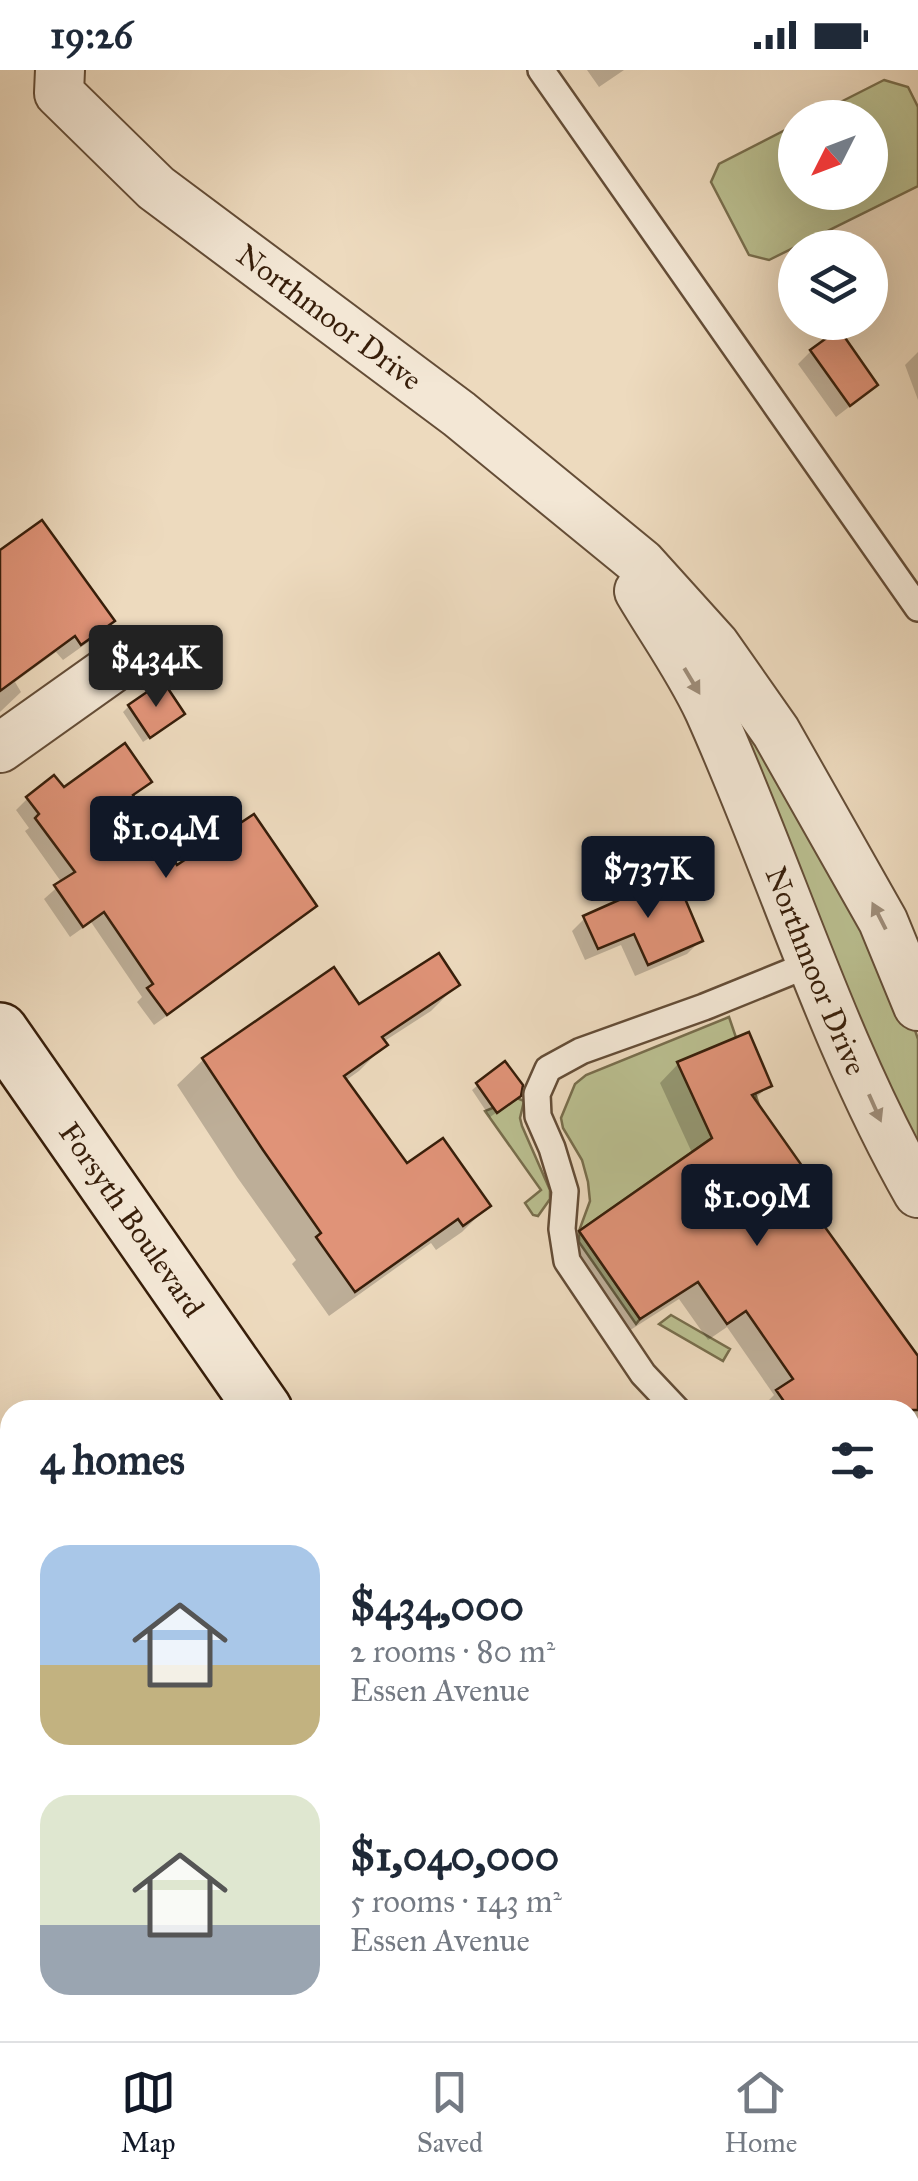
<!DOCTYPE html>
<html lang="en">
<head>
<meta charset="utf-8">
<style>
  :root { --surface:#fff; --page:#f6f6f7; --text:#1f2937; --muted:#747a83; --line:#e0e1e3; --accent:#111827 }
  body { margin:0; font-family:"IM FELL Great Primer",serif; background:var(--page); color:var(--text); height:100vh; display:flex; flex-direction:column; font-size:38px; white-space:nowrap }
  * { box-sizing:border-box; margin:0 }
  p { font-size:32px; color:var(--muted) }
  .icon { flex:none; width:55px; height:55px; fill:none; stroke:currentColor; stroke-width:2; stroke-linecap:round; stroke-linejoin:round }
  .map { position:relative; flex:1; overflow:hidden }
  .sheet { position:absolute; left:0px; top:1330px; width:920px; height:642px; display:flex; flex-direction:column; background:var(--surface); border-radius:30px 30px 0 0; box-shadow:0 10px 40px #0002 }
  .sheet>* { flex:none }
  .needle { width:65px; rotate:228deg }
  .controls { position:absolute; left:778px; top:30px; display:grid; gap:20px }
  .controls a { display:grid; place-items:center; width:110px; height:110px; border-radius:50%; background:var(--surface); box-shadow:0 10px 40px #0002; font-size:50px }
  .price { position:absolute; translate:-50% -85px; padding:0 22px; border-radius:10px; background:var(--accent); color:#fff; font-size:32px; line-height:65px; filter:drop-shadow(0 2px 5px #0008) }
  .price::after { content:''; position:absolute; left:50%; top:60px; width:30px; height:22px; margin-left:-15px; background:inherit; clip-path:polygon(0 0,100% 0,50% 100%) }
  .price.current { background:#222; color:#fff }
  ul { padding:0; list-style:none }
  li { display:flex; align-items:center; gap:30px; height:250px; padding:0 40px }
  li span { display:grid; place-items:center; flex:none; width:280px; height:200px; border-radius:30px; color:#555 }
  li>.icon { margin-inline-start:auto }
  span .icon { width:120px; height:120px; fill:#fffc; stroke-width:1 }
  li b { font-size:42px }
  h2 { display:flex; justify-content:space-between; align-items:center; height:120px; padding:0 40px; font-size:42px }
  .status { display:flex; justify-content:space-between; align-items:center; height:70px; padding:0 50px; background:var(--surface); direction:ltr }
  .status svg { height:28px; fill:currentColor }
  .tabs { display:flex; justify-content:space-around; align-items:center; height:140px; border-top:2px solid var(--line); background:var(--surface); font-size:28px; color:var(--muted) }
  .tabs a { display:grid; justify-items:center; gap:5px }
  .tabs .current { color:var(--accent) }
  .map>svg:first-child { display:block }
  .green { fill:#babf90; stroke:#786e4d; stroke-width:2.5 }
  .shadow { fill:#0003 }
  .building { fill:#e09378; stroke:#371e0a; stroke-width:2.5 }
  .lines { fill:none; stroke-linecap:round; stroke-linejoin:round }
  .service-casing { stroke:#644d37; stroke-width:30 }
  .minor-casing { stroke:#644d37; stroke-width:52 }
  .secondary-casing { stroke:#371e0a; stroke-width:60 }
  .service { stroke:#f3e7d5; stroke-width:25 }
  .minor { stroke:#f3e7d5; stroke-width:48 }
  .secondary { stroke:#f3e7d5; stroke-width:55 }
  .oneway { fill:#9e8d7a }
  .labels { text-anchor:middle; dominant-baseline:central; stroke-width:8; stroke-linejoin:round; paint-order:stroke }
  .street-label { font-size:30px; fill:#371e0a; stroke:#f3e7d5 }
</style>
</head>
<body>
<div class="status"><b>19:26</b><svg viewBox="0 0 49 12"><path d="M0 12V9h3v3zM5 12V6h3v6zM10 12V3h3v9zM15 12V0h3v12zM26 1h20v11H26zM47 4h2v5h-2z"/></svg></div>
<div class="map">
<svg width="918" height="1971" viewBox="0 0 918 1971">
  <rect width="100%" height="100%" fill="#eddabe"/>
  <filter id="stains"><feTurbulence type="fractalNoise" baseFrequency=".002" numOctaves="4"/><feColorMatrix values="0 0 0 0 .2 0 0 0 0 .09 0 0 0 0 .02 0 0 0 .5 -.17"/></filter>
  <radialGradient id="worn" r=".72"><stop offset=".6" stop-color="#630" stop-opacity="0"/><stop offset="1" stop-color="#630" stop-opacity=".3"/></radialGradient>
  <!-- green -->
  <path class="green" d="M 884,10 L 908,17 L 918,37 L 918,116 L 769,190 L 749,185 L 711,112 L 719,94 L 795,55 L 795,122 L 870,122 L 870,48 L 811,47 Z
    M 742,640 L 905,931 L 918,969 L 918,1090 L 735,644 Z
    M 729,947 L 759,1035 L 579,1161 L 640,1249 L 636,1254 L 579,1172 L 579,1161 L 590,1131 L 588,1112 L 582,1090 L 563,1058 L 561,1048 L 575,1014 L 586,1005 Z
    M 517,1028 L 524,1031 L 520,1048 L 522,1056 L 550,1120 L 550,1129 L 538,1146 L 533,1145 L 525,1133 L 541,1120 L 485,1041 Z
    M 671,1245 L 730,1279 L 723,1291 L 659,1254 Z"/>
  <!-- shadow -->
  <path class="shadow" d="M 587,0 L 624,0 L 599,17 Z
    M 811,281 L 875,315 L 862,327 L 836,347 L 798,294 Z
    M 918,282 L 918,330 L 905,295 Z
    M 0,483 L 112,550 L 94,568 L 63,590 L 56,582 L 15,612 L 21,622 L 0,642 Z
    M 129,636 L 176,650 L 143,672 L 123,642 Z
    M 148,712 L 132,727 L 176,798 L 314,836 L 302,848 L 154,955 L 137,932 L 142,927 L 91,852 L 70,867 L 44,829 L 62,813 L 25,761 L 29,758 L 16,740 L 28,728 L 63,721 Z
    M 585,848 L 700,871 L 687,884 L 635,906 L 621,875 L 585,890 L 572,861 Z
    M 457,915 L 431,941 L 383,972 L 385,975 L 359,1001 L 345,1011 L 406,1097 L 488,1136 L 462,1162 L 436,1180 L 431,1173 L 329,1246 L 292,1194 L 296,1190 L 237,1107 L 177,1015 L 203,990 L 359,937 Z
    M 678,994 L 769,1015 L 753,1031 L 821,1126 L 809,1138 L 918,1291 L 918,1589 L 910,1574 L 910,1340 L 759,1340 L 774,1325 L 727,1257 L 708,1270 L 679,1229 L 621,1266 L 562,1181 L 581,1163 L 693,1085 L 660,1013 Z
    M 478,1015 L 512,1032 L 490,1047 L 472,1020 Z"/>
  <!-- building -->
  <path class="building" d="M 839,259 L 878,315 L 850,336 L 810,280 Z
    M 42,450 L 115,551 L 81,575 L 75,566 L 0,621 L 0,480 Z
    M 163,611 L 185,644 L 150,668 L 128,635 Z
    M 125,673 L 152,712 L 133,725 L 177,795 L 254,744 L 317,836 L 167,945 L 147,918 L 153,914 L 104,842 L 83,857 L 54,815 L 75,802 L 35,748 L 39,744 L 26,727 L 54,705 L 64,717 Z
    M 675,805 L 703,871 L 648,895 L 634,864 L 598,879 L 583,846 Z
    M 439,883 L 460,915 L 382,967 L 388,975 L 344,1006 L 407,1093 L 443,1068 L 491,1136 L 463,1156 L 458,1149 L 355,1222 L 316,1167 L 321,1163 L 263,1080 L 202,988 L 334,897 L 359,934 Z
    M 749,962 L 772,1016 L 752,1025 L 824,1127 L 809,1135 L 918,1286 L 918,1340 L 790,1340 L 776,1320 L 793,1309 L 746,1241 L 727,1254 L 698,1212 L 640,1249 L 579,1161 L 712,1068 L 677,992 Z
    M 505,991 L 523,1015 L 521,1026 L 497,1043 L 476,1013 Z"/>
  <g class="lines">
    <!-- service casing -->
    <g class="service-casing">
      <path id="service" d="M 541,0 L 918,538
        M 677,1340 L 643,1304 L 567,1191 L 562,1159 L 565,1121 L 552,1078 L 538,1046 L 537,1024 L 548,999 L 581,981 L 704,937 L 810,894"/>
    </g>
    <!-- minor casing -->
    <g class="minor-casing">
      <g id="minor">
        <path id="s1" d="M 60,0 L 59,23 L 156,118 L 459,344 L 641,493 L 715,575 L 776,662 L 883,851 L 918,936"/>
        <path id="s2" d="M 639,521 C 662,560 690,599 709,640 C 781,800 831,970 918,1123"/>
        <path d="M 0,678 L 121,592"/>
        <path d="M 910,1726 L 918,1720"/>
        <path d="M 558,1971 L 570,1962"/>
      </g>
    </g>
    <!-- secondary casing -->
    <g class="secondary-casing">
      <g id="secondary">
        <path id="s3" d="M 0,961 L 264,1340"/>
        <path d="M 698,1962 L 704,1971"/>
      </g>
    </g>
    <!-- service -->
    <use href="#service" class="service"/>
    <!-- minor -->
    <use href="#minor" class="minor"/>
    <!-- secondary -->
    <use href="#secondary" class="secondary"/>
  </g>
  <!-- one-way arrows -->
  <defs><path id="oneway-solid" d="M-6-.8H1V-3.2L6.5 0L1 3.2V.8H-6Z" transform="scale(2.5)"/></defs>
  <g class="oneway">
    <use href="#oneway-solid" transform="translate(692 611) rotate(59)"/>
    <use href="#oneway-solid" transform="translate(879 846) rotate(-117)"/>
    <use href="#oneway-solid" transform="translate(875 1038) rotate(66)"/>
  </g>
  <g class="labels">
    <!-- street labels -->
    <g class="street-label">
      <text stroke="none"><textPath href="#s1" startOffset="375">Northmoor Drive</textPath></text>
      <text stroke="none"><textPath href="#s2" startOffset="420">Northmoor Drive</textPath></text>
      <text stroke="none"><textPath href="#s3" startOffset="230">Forsyth Boulevard</textPath></text>
    </g>
  </g>
  <rect width="100%" height="100%" filter="url(#stains)"/>
  <rect width="100%" height="100%" fill="url(#worn)"/>
</svg>
<div class="controls">
<a><svg class="needle" viewBox="-14 -14 28 28"><path d="M0-13l5 13h-10z" fill="#e53935"/><path d="M0 13l5-13h-10z" fill="#747a83"/></svg></a>
<a><svg class="icon" aria-label="layers" viewBox="0 0 24 24"><path d="M12 4l9 5-9 5-9-5zM3 14l9 5 9-5"/></svg></a>
</div>
<b class="price current" style="left:156px;top:640px">$434K</b>
<b class="price" style="left:166px;top:811px">$1.04M</b>
<b class="price" style="left:648px;top:851px">$737K</b>
<b class="price" style="left:757px;top:1179px">$1.09M</b>
<section class="sheet">
<h2>4 homes<svg class="icon" aria-label="filters" viewBox="0 0 24 24"><path d="M4 7h16M4 17h16"/><circle cx="9" cy="7" r="2"/><circle cx="15" cy="17" r="2"/></svg></h2>
<ul>
<li><span style="background:linear-gradient(#a9c7e8 60%,#c2b280 0)"><svg class="icon" aria-label="home" viewBox="0 0 24 24"><path d="M3 11l9-7 9 7M6 9v11h12V9"/></svg></span><div><b>$434,000</b><p>2 rooms · 80 m²</p><p>Essen Avenue</p></div></li>
<li><span style="background:linear-gradient(#dfe7d0 65%,#9aa5b1 0)"><svg class="icon" aria-label="home" viewBox="0 0 24 24"><path d="M3 11l9-7 9 7M6 9v11h12V9"/></svg></span><div><b>$1,040,000</b><p>5 rooms · 143 m²</p><p>Essen Avenue</p></div></li>
</ul>
</section>
</div>
<nav class="tabs">
<a class="current"><svg class="icon" aria-label="map" viewBox="0 0 24 24"><path d="M3 6l6-2 6 2 6-2v14l-6 2-6-2-6 2zM9 4v14M15 6v14"/></svg>Map</a>
<a><svg class="icon" aria-label="saved" viewBox="0 0 24 24"><path d="M7 4h10v16l-5-4-5 4z"/></svg>Saved</a>
<a><svg class="icon" aria-label="home" viewBox="0 0 24 24"><path d="M3 11l9-7 9 7M6 9v11h12V9"/></svg>Home</a>
</nav>
</body>
</html>
